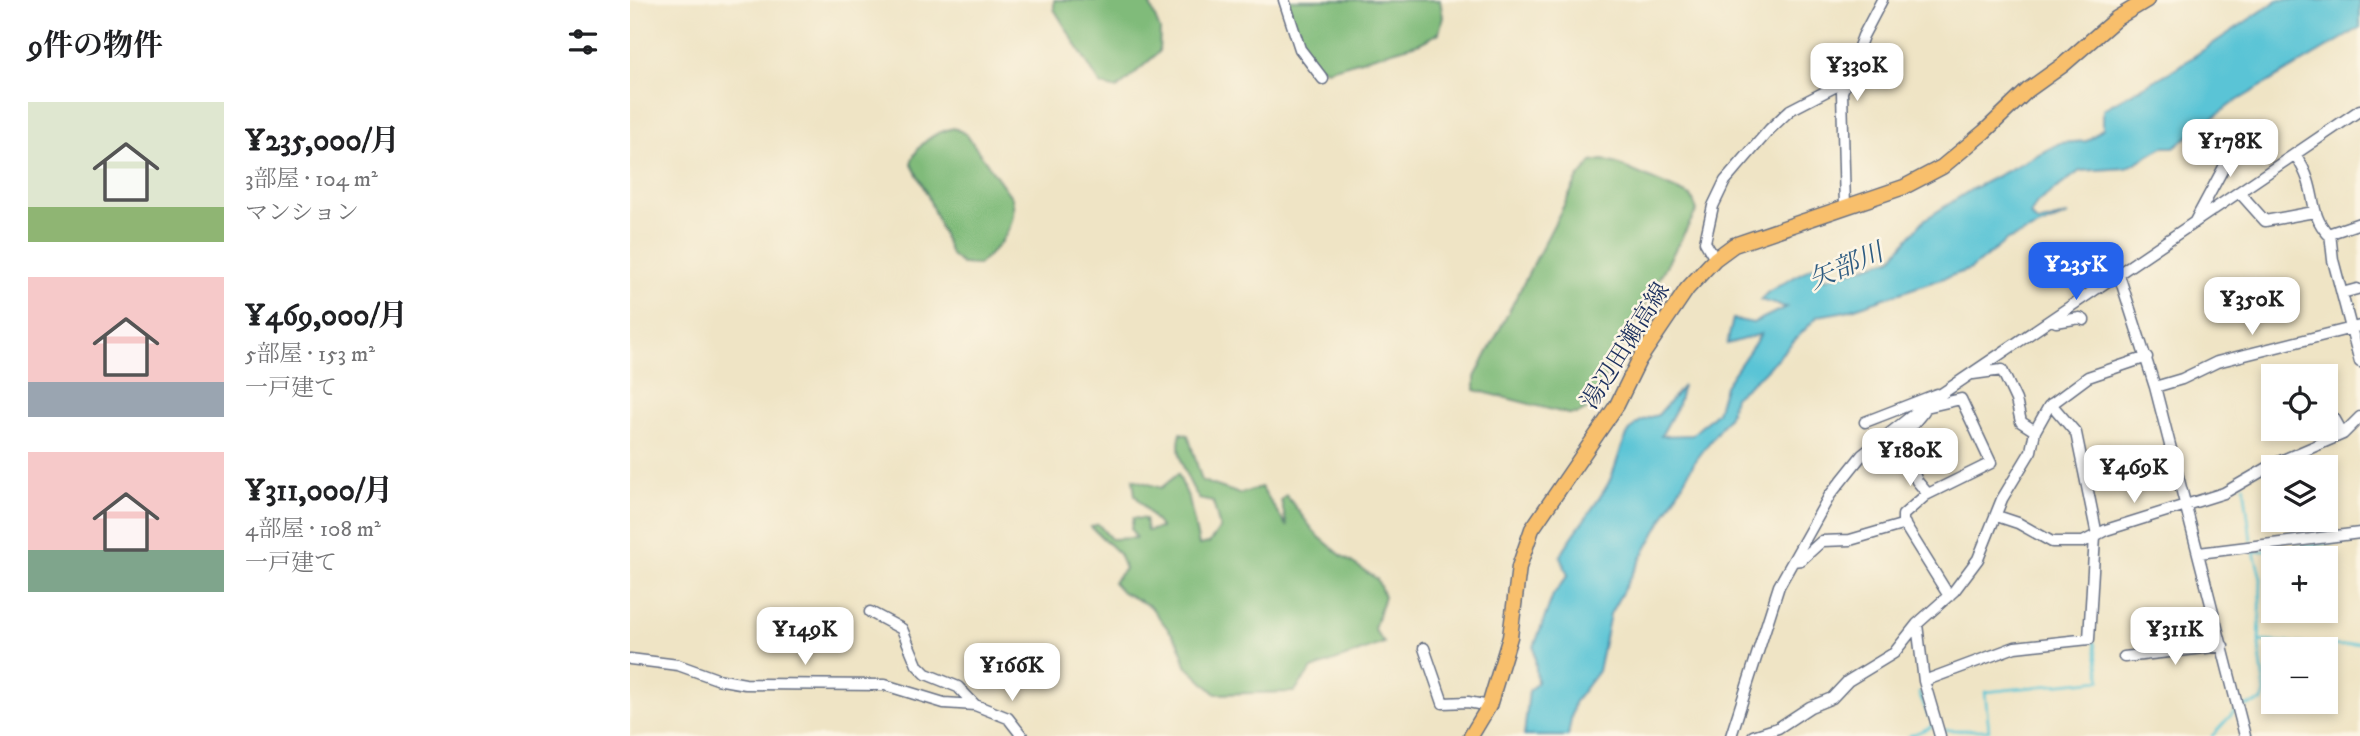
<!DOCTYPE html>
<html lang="ja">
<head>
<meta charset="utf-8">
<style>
  :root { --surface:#fff; --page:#f6f6f6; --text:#202124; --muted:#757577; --accent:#2563eb }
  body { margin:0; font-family:"IM FELL DW Pica","Noto Serif JP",serif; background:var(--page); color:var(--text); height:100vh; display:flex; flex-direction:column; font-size:26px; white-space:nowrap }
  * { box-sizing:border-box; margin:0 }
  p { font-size:23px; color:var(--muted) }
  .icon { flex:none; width:38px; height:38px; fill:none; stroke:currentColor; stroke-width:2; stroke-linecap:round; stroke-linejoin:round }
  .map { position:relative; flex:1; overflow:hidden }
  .drawer { display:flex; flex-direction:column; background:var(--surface); width:630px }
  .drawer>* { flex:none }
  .buttons { position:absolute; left:1631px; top:364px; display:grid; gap:14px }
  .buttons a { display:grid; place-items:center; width:77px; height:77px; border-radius:0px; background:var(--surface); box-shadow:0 4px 10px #0003; font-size:35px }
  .price { position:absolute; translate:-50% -60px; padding:0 16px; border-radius:14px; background:#fff; color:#222; font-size:23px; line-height:46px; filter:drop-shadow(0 2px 4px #0008) }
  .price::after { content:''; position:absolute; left:50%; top:42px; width:21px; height:16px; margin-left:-10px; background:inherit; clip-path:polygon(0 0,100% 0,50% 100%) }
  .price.on { background:var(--accent); color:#fff }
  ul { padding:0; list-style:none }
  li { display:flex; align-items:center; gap:21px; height:175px; padding:0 28px }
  li span { display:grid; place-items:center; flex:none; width:196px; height:140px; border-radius:0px; color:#555 }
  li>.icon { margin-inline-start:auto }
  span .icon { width:84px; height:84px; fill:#fffc; stroke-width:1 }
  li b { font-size:30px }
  h2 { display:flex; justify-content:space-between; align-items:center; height:84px; padding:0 28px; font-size:30px }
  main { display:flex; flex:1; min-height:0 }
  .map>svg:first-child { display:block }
  .forest { fill:#80bb7a; stroke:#4e756c; stroke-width:2 }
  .water { fill:#5ac4d6; stroke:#3a7a9a; stroke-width:2 }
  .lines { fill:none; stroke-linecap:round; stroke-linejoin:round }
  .stream { stroke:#5ac4d6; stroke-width:2.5 }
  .minor-casing { stroke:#656e82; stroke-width:13 }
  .major-casing { stroke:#656e82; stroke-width:17 }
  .minor { stroke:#fff; stroke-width:10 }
  .major { stroke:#f8bf6c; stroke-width:14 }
  .labels { text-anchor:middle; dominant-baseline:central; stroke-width:5; stroke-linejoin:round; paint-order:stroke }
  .street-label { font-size:24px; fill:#1b2f5e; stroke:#fcf5e5 }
  .water-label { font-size:26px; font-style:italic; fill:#2e5c82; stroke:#fcf5e5 }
</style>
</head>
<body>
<main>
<section class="drawer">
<h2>9件の物件<svg class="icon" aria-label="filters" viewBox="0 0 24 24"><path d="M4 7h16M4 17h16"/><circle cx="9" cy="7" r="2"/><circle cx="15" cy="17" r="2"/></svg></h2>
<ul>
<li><span style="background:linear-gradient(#dfe7d0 75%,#8fb573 0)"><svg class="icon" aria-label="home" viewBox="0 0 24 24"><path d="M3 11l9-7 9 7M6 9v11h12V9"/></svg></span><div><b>¥235,000/月</b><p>3部屋 · 104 m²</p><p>マンション</p></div></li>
<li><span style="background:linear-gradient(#f6c9c9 75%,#9aa5b1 0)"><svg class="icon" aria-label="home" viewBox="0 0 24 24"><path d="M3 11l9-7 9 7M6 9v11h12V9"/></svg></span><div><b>¥469,000/月</b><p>5部屋 · 153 m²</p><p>一戸建て</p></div></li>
<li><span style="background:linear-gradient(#f6c9c9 70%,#7fa58c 0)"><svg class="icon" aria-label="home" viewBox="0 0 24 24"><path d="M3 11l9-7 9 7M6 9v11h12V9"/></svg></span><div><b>¥311,000/月</b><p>4部屋 · 108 m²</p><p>一戸建て</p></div></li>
</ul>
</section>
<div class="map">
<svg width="1730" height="736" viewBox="0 0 1730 736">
  <rect width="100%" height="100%" fill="#fcf5e5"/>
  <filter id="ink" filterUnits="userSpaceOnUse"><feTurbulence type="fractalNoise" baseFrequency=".0143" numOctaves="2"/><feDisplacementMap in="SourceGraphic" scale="14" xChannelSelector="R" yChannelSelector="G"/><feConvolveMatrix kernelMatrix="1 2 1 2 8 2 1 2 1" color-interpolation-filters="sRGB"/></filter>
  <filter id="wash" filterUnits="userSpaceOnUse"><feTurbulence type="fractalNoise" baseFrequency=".00686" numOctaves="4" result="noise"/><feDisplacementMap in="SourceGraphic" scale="28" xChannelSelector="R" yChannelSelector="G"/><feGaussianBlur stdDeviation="1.57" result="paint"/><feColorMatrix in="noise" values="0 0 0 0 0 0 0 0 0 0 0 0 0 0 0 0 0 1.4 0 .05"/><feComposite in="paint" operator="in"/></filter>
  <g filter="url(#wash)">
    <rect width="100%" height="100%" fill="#efe4c5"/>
    <!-- forest -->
    <path class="forest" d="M 424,0 L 518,0 L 530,30 L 529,52 L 487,89 L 471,85 L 424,9 Z
      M 657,0 L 810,0 L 813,17 L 809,33 L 790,43 L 697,70 L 672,61 Z
      M 324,128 L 336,134 L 382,198 C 389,226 369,247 348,265 L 332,264 L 321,255 L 297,194 L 281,163 C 287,144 304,132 324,128 Z
      M 973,160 L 987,164 L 1061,196 L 1067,210 L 957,409 L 948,414 L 938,414 L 845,390 L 845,377 L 948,178 L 962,162 Z
      M 551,433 L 558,435 L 572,481 L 610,494 L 631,487 L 657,527 L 651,500 L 656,495 L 687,535 L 712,556 L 747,579 L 754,596 L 744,629 L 754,643 L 682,669 L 664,692 L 586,694 L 556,666 L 549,643 L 520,606 L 492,592 L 483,582 L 495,569 L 489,554 L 461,527 L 468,524 L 481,539 L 506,538 L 501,529 L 503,518 L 515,519 L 517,531 L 531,528 L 505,495 L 503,479 L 531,488 L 548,474 L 559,499 L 569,545 L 579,543 L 590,528 L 583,502 L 569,499 C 558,481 544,454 551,433 Z"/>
    <!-- water -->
    <path class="water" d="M 1648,0 L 1730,0 L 1730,28 L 1600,105 L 1544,147 L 1533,147 L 1497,168 L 1450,171 L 1407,203 L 1400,215 L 1408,223 L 1438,215 L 1377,240 L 1341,269 L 1216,311 L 1188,316 L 1132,374 L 1104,397 L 1099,416 L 1064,463 L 980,614 L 968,671 L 944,703 L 938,736 L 894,736 L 899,691 L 907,682 L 904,647 L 923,595 L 938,575 L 930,556 C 944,531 967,505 979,482 C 993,454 989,422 1028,415 L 1053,386 L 1047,407 L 1031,436 L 1062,435 L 1087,412 L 1095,386 L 1131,334 L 1097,344 L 1103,319 L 1123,323 L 1156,307 L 1130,300 L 1138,292 L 1184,266 L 1194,279 L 1261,259 L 1294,220 L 1342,189 L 1430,143 L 1457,141 L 1473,128 L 1473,109 L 1545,69 Z"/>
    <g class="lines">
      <!-- stream -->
      <path class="stream" d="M 1614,485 L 1621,541
        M 1629,641 L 1711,646 L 1730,643
        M 1289,693 L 1299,717
        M 1612,707 L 1632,701 L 1635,693 L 1629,646 L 1631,578 L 1624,552 L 1730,539
        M 1316,730 L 1359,730 L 1355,692 L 1471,680 L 1464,642
        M 1279,736 L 1301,727 L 1302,723
        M 1582,736 L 1606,710"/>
    </g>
  </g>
  <g filter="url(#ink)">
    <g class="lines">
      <!-- minor casing -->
      <g class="minor-casing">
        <path id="minor" d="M 654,0 L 670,49 L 693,79
          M 1665,154 C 1670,162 1675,171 1678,180 C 1685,201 1682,217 1698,234 L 1730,223
          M 1609,192 L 1635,221 L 1684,212
          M 1215,207 L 1212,92 L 1233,36 L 1252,0
          M 1564,223 L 1595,165
          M 1700,233 L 1703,260 L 1730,362
          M 1085,259 L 1075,242 L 1083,206 L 1095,181 L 1140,129 L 1160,110 L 1216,81
          M 1489,275 L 1525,387 L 1615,736
          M 1712,293 L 1727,289
          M 1422,320 L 1426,322 L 1450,318 L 1454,320
          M 1343,374 L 1372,370 L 1386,400 L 1391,422 L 1405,431
          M 1525,387 L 1552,379 L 1587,362 L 1730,326
          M 1421,404 L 1446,433 L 1467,535
          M 1296,407 L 1331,399 L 1361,463 L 1296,495 L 1273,515 L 1273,522 L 1319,596
          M 1294,411 L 1270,440 L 1287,481 L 1298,494
          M 1704,418 L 1713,434
          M 1235,422 L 1307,394
          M 1367,516 L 1388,523 L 1422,542 L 1453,542 L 1476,530 L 1594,493 L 1646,463 L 1713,434 L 1730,417
          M 1569,553 L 1730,533
          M 1163,561 L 1171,560 L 1192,541 L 1220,540 L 1275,524
          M 240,612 L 272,629 L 287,665 L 296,674 L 328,687 L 345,705
          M 1287,624 L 1294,681 L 1310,736
          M 794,648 L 813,703 L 838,702 L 859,706
          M 1494,657 L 1593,646
          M 0,659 L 48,665 L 87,679 L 115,684 L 255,685 L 314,703 L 345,705 L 378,718 L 392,736
          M 1294,681 L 1385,647 L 1459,639 L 1465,536
          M 1101,736 L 1149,586 L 1200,495 L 1232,455 L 1298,403 L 1730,110
          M 1123,736 L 1148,728 L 1180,707 L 1202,698 L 1218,681 L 1264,653 L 1287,624 L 1324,591 L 1348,559 L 1372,499 L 1401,451 L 1405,431 L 1419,406 L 1458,377 L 1517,357"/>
      </g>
      <!-- major casing -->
      <g class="major-casing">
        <path id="major" d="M 841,736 L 859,706 L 880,637 L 889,567 L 902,529 L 987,405 L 1009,360 L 1057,289 L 1085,259 L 1104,245 L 1274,187 L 1312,167 L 1354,132 L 1398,90 L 1433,65 L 1487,18 L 1517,0"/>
      </g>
      <!-- minor -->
      <use href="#minor" class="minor"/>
      <!-- major -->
      <use href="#major" class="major"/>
    </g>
  </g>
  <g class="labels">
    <!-- street labels -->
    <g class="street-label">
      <text transform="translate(996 346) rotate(-58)">湯辺田瀬高線</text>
    </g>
    <!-- water labels -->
    <g class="water-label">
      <text transform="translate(1216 267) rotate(-23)">矢部川</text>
    </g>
  </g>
</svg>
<div class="buttons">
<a><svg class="icon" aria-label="locate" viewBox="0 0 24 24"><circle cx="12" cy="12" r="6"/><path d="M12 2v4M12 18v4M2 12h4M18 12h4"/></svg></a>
<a><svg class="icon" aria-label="layers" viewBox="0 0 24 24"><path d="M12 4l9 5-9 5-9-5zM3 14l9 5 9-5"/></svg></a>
<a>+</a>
<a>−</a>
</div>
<b class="price" style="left:1227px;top:103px">¥330K</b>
<b class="price" style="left:1600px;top:179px">¥178K</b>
<b class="price on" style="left:1446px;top:302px">¥235K</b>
<b class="price" style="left:1622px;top:337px">¥350K</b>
<b class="price" style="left:1280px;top:488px">¥180K</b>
<b class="price" style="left:1504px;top:505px">¥469K</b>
<b class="price" style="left:175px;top:667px">¥149K</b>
<b class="price" style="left:1545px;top:667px">¥311K</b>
<b class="price" style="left:382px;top:703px">¥166K</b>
</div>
</main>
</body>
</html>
